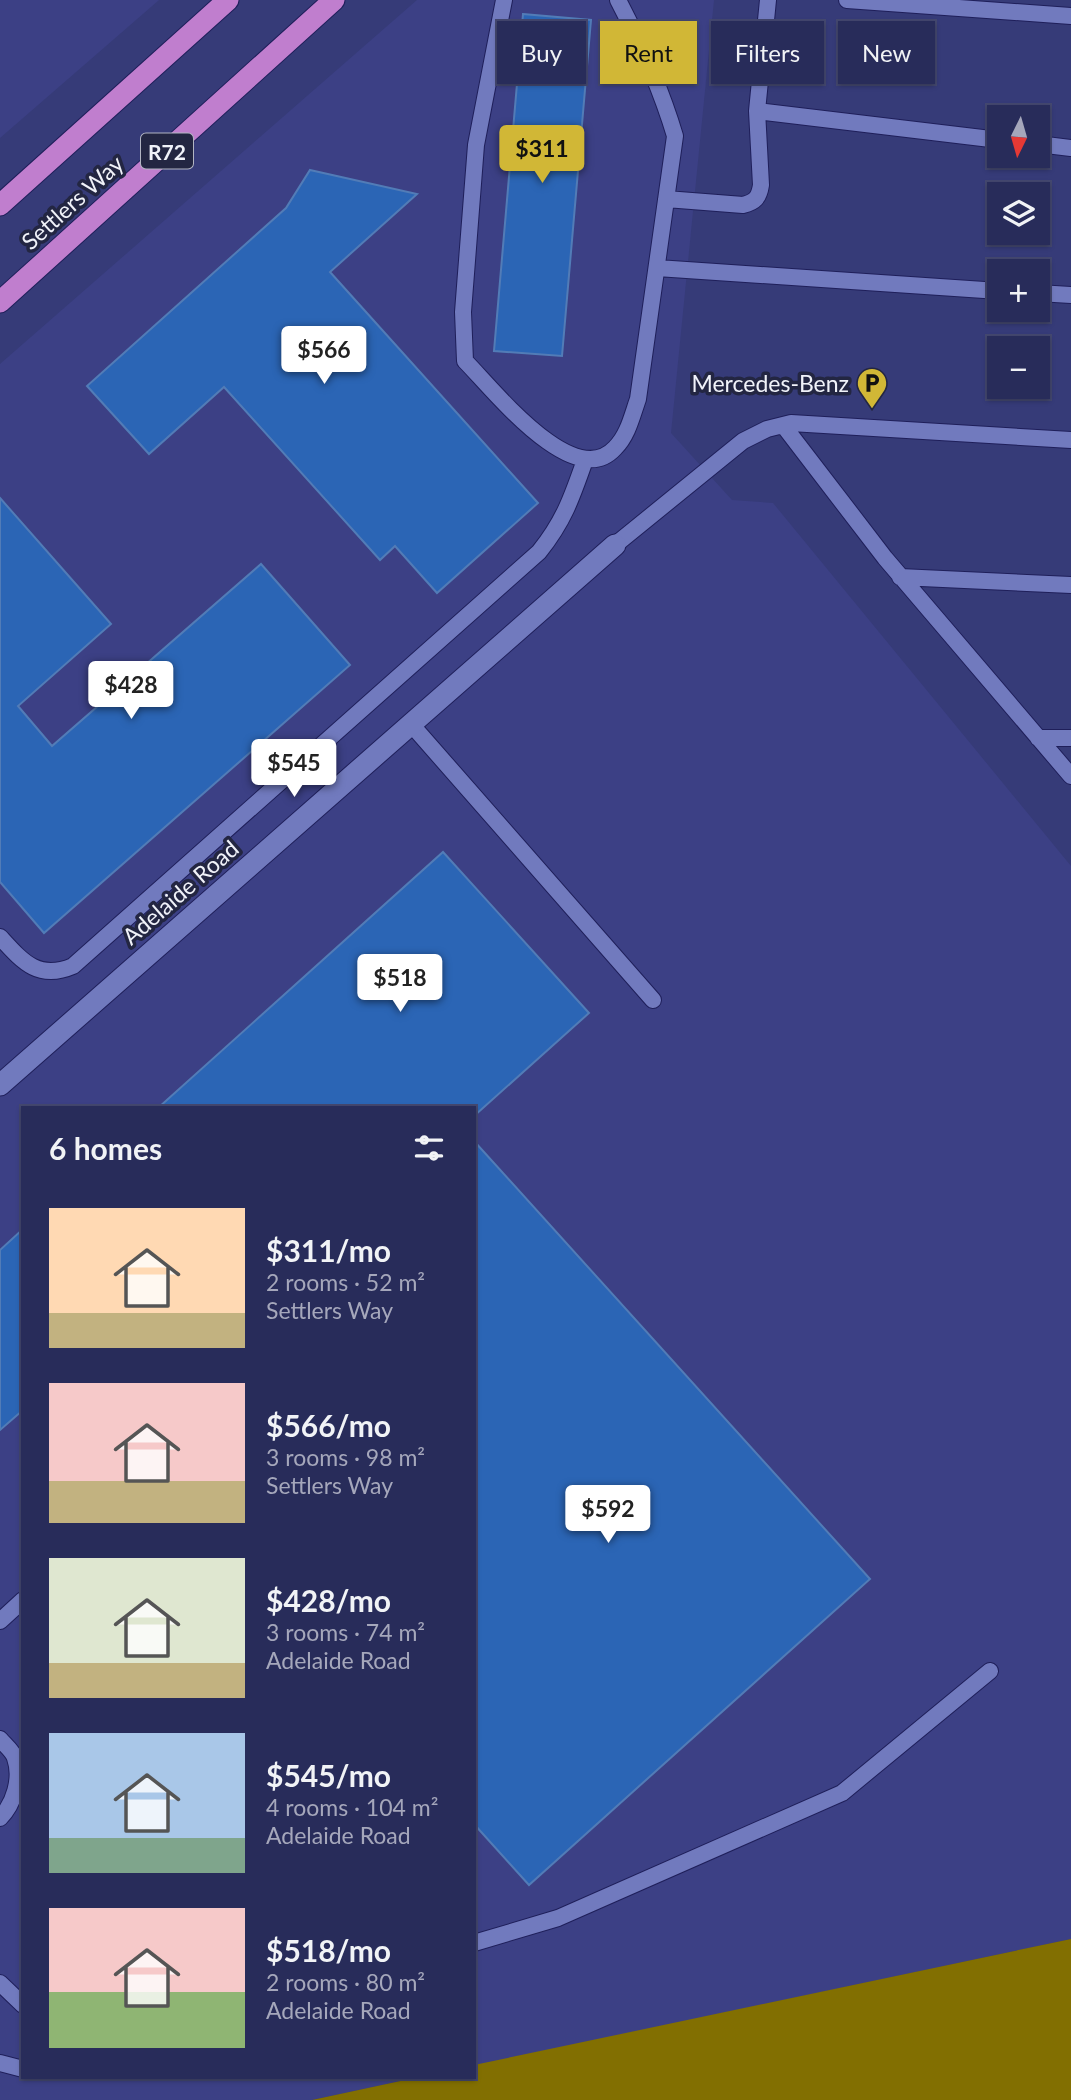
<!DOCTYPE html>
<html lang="en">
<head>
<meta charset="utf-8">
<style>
  :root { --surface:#282c5a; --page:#343863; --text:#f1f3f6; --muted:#a5a7bb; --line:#444870; --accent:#d1b736 }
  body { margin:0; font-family:Lato,sans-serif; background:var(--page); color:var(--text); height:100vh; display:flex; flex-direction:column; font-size:26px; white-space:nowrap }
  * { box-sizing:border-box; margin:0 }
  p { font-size:23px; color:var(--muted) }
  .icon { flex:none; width:38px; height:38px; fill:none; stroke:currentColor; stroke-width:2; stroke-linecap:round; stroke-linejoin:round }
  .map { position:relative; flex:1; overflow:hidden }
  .side { position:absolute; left:21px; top:1106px; width:455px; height:973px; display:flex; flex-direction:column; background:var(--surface); border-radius:0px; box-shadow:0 2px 5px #0004,0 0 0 2px var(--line) }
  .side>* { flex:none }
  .banner { position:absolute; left:497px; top:21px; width:469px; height:63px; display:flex; gap:14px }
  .needle { width:46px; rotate:185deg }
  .controls { position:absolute; left:987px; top:105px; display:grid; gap:14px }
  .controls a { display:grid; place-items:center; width:63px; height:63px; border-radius:0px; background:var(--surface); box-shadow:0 2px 5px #0004,0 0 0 2px var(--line); font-size:35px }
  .price { position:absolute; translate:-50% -60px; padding:0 16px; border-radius:7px; background:#fff; color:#222; font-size:23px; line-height:46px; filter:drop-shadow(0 2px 4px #0008) }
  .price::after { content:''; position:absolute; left:50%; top:42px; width:21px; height:16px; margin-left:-10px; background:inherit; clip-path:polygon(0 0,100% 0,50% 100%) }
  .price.selected { background:var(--accent); color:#111 }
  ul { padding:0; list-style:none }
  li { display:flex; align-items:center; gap:21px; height:175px; padding:0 28px }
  li span { display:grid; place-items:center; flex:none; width:196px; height:140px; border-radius:0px; color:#555 }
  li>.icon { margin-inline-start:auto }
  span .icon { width:84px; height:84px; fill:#fffc; stroke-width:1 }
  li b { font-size:30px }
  h2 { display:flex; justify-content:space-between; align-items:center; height:84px; padding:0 28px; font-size:30px }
  .chip { padding:0 24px; border-radius:0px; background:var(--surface); box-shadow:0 2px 5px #0004,0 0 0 2px var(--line); font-size:24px; line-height:63px }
  .chip.selected { background:var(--accent); color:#111 }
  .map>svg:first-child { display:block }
  .built { fill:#3c4085 }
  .forest { fill:#826f01 }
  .building { fill:#2b65b5; stroke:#527cb7; stroke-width:2 }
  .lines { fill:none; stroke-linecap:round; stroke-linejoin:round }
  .lane-casing { stroke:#1f1f5a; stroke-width:18 }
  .street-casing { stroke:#1f1f5a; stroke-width:23 }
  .primary-casing { stroke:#1f1f5a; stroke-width:23 }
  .lane { stroke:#717abe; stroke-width:16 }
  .street { stroke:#717abe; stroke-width:21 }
  .primary { stroke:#c07ece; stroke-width:21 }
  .labels { text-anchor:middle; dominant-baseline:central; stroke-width:7; stroke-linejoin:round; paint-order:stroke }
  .shield { fill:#232642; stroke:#b2b5c2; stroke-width:2 }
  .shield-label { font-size:21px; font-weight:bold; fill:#f0f2f9 }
  .street-label { font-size:23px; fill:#f0f2f9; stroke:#232642 }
  .poi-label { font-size:23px; fill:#f0f2f9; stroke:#232642; text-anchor:end }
</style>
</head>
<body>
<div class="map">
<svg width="1071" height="2100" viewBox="0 0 1071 2100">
  <rect width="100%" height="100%" fill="#363b78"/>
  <!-- built -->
  <path class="built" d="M 0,0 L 159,0 L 0,138 Z
    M 417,0 L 714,0 L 671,433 L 732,500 L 773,503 L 1071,866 L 1071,1939 L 474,2066 L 474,1108 L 23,1108 L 23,2077 L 419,2077 L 312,2100 L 0,2100 L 0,364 Z"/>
  <!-- forest -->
  <path class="forest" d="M 1071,1939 L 1071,2100 L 312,2100 L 419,2077 L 474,2077 L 474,2065 Z"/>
  <!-- building -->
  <path class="building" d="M 523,14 L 591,20 L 562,356 L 494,351 Z
    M 310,170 L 417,194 L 330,272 L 538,503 L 437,593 L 395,546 L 380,560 L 224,387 L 149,454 L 87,386 L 286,208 Z
    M 0,498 L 111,624 L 18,706 L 52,746 L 261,564 L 350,665 L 44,933 L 0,882 Z
    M 443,852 L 589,1013 L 474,1116 L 474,1108 L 158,1108 Z
    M 474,1141 L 870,1579 L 529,1885 L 474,1824 Z
    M 23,1229 L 23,1410 L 0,1430 L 0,1250 Z"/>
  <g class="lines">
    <!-- lane casing -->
    <g class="lane-casing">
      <path id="lane" d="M 504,0 L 476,145 L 463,312 L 465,361 C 492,388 574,493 615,448 C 628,435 632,416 638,399 L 675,136 C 661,89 641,44 618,0
        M 847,0 L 1071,16
        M 757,111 L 999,140
        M 1038,144 L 1071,148
        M 666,199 L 743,205 C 755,202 759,198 761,185 L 757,111 L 768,0
        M 657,268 L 999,291
        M 1038,293 L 1071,295
        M 783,425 L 885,558 L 1071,776
        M 615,545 L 743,441 L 767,429 L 791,423 L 1071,440
        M 900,577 L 1071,585
        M 411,724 L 653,1000
        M 1038,738 L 1071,738
        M 0,937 C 22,961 38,981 73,966 L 539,552 C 564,521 572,497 585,460
        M 0,1621 L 23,1600
        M 0,1739 C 4,1744 13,1751 15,1758 C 22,1778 14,1804 0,1818
        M 474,1943 L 558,1918 L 842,1793 L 990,1671
        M 0,1983 L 23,2005
        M 0,2063 L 23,2069"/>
    </g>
    <!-- street casing -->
    <g class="street-casing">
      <path id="street" d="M 0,1085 L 615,545"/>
    </g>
    <!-- primary casing -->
    <g class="primary-casing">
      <path id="primary" d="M 0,205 L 228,0
        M 0,302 L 334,0"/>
    </g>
    <!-- lane -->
    <use href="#lane" class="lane"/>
    <!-- street -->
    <use href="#street" class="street"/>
    <!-- primary -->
    <use href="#primary" class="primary"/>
  </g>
  <!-- icons -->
  <defs>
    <g id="parking-pin" transform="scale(1.575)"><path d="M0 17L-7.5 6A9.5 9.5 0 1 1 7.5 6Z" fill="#d1b736" stroke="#232642"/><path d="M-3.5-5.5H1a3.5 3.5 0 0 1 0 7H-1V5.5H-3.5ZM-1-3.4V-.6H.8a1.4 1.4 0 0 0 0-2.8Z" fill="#111"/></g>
  </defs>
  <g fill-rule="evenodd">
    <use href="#parking-pin" x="872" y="383"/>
  </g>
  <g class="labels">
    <!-- shield labels -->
    <rect class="shield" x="141" y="133.5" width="52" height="35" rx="5"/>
    <g class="shield-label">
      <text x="167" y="151">R72</text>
    </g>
    <!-- street labels -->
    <g class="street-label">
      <text transform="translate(72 202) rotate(-42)">Settlers Way</text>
      <text transform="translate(180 892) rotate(-41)">Adelaide Road</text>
    </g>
    <!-- poi labels -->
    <g class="poi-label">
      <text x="849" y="383">Mercedes-Benz</text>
    </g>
  </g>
</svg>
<div class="controls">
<a><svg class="needle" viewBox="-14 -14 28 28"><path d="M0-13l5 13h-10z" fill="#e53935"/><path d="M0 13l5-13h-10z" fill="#a5a7bb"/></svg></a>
<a><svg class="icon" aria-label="layers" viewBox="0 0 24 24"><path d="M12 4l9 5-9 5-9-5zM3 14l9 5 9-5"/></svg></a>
<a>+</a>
<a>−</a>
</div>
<b class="price selected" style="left:542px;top:185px">$311</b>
<b class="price" style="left:324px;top:386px">$566</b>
<b class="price" style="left:131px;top:721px">$428</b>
<b class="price" style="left:294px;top:799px">$545</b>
<b class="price" style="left:400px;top:1014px">$518</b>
<b class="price" style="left:608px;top:1545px">$592</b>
<div class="banner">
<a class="chip">Buy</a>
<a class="chip selected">Rent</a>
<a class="chip">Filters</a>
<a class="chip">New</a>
</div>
<section class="side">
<h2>6 homes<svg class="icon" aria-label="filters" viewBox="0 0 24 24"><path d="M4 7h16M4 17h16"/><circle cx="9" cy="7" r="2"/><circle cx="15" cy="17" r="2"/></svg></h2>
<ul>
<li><span style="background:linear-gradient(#ffd9b3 75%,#c2b280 0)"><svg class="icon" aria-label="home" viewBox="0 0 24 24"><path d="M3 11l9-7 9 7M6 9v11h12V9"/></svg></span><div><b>$311/mo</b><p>2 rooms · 52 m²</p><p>Settlers Way</p></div></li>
<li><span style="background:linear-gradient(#f6c9c9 70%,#c2b280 0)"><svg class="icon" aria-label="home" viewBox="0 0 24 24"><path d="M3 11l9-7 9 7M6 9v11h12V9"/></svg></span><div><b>$566/mo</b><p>3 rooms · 98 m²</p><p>Settlers Way</p></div></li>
<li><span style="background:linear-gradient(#dfe7d0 75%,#c2b280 0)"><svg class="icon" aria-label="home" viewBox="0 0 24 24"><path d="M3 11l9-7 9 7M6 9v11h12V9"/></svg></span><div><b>$428/mo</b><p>3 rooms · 74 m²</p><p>Adelaide Road</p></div></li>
<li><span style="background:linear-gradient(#a9c7e8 75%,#7fa58c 0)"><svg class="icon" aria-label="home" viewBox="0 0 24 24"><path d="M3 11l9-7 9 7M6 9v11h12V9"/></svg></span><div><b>$545/mo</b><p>4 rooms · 104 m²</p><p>Adelaide Road</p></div></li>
<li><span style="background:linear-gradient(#f6c9c9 60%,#8fb573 0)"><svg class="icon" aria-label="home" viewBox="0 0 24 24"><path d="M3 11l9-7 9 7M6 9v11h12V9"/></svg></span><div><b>$518/mo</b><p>2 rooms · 80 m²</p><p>Adelaide Road</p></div></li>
</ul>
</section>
</div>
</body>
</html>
